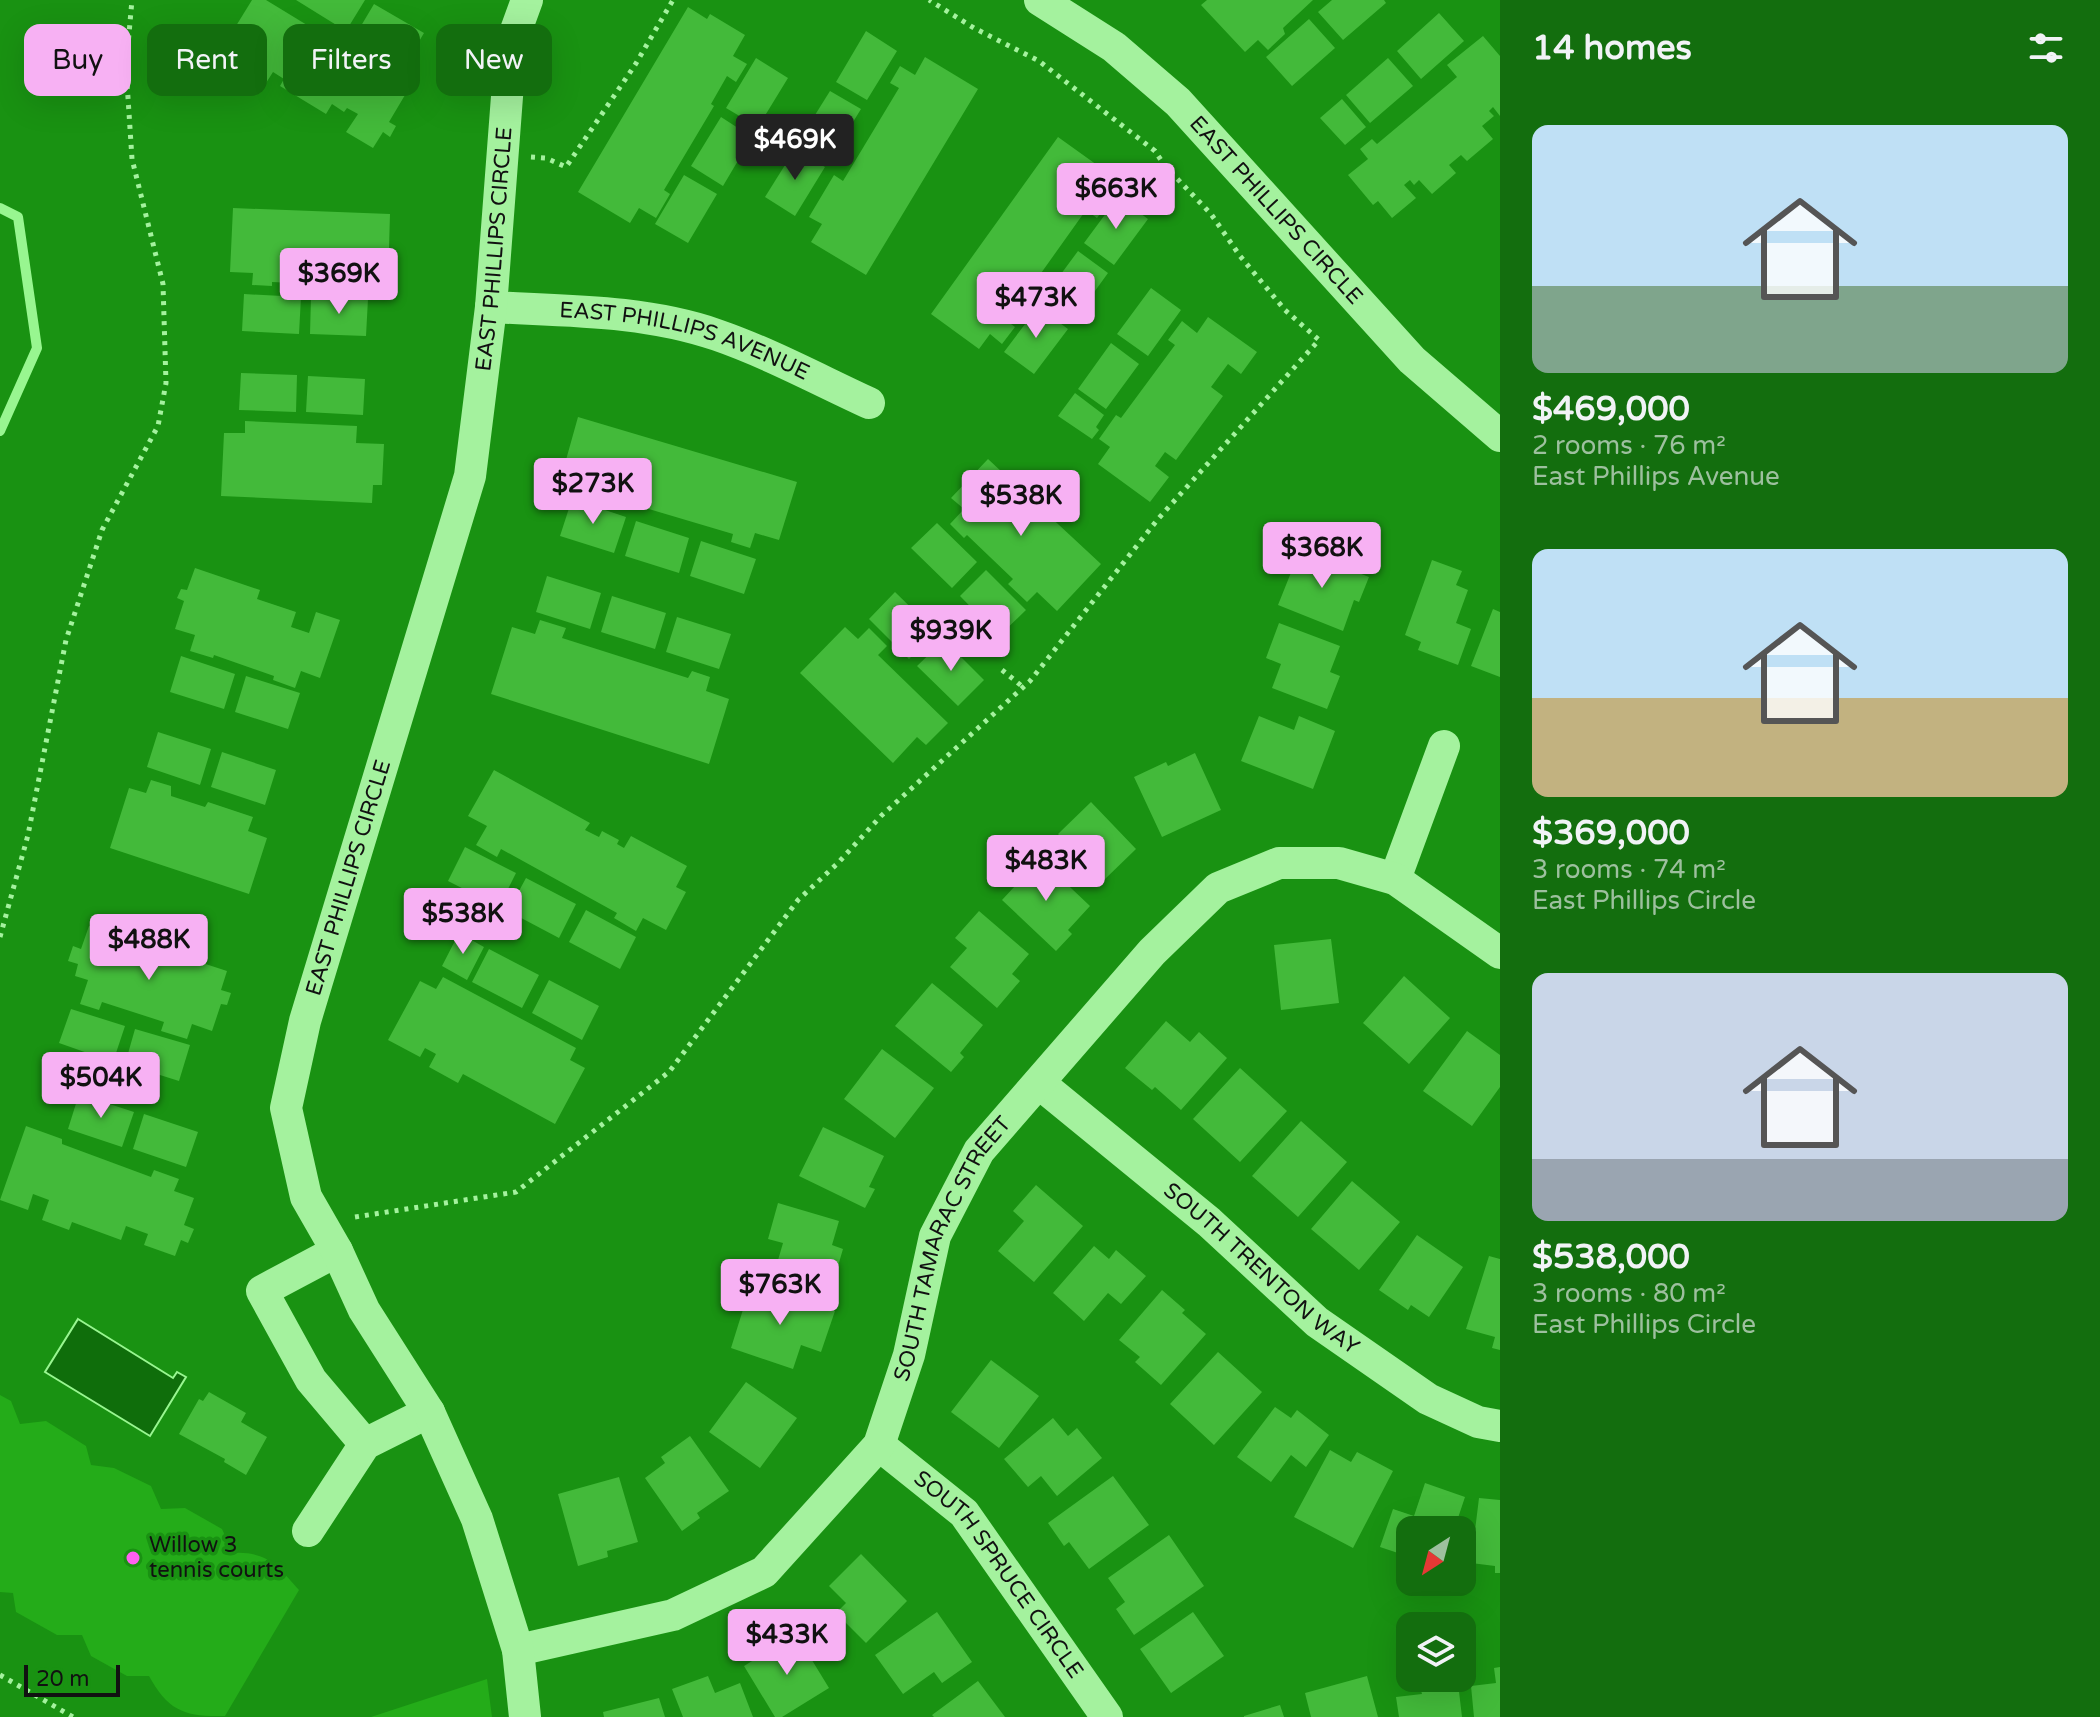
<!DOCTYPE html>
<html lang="en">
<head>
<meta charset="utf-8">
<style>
  :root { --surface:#136e0e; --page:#1c7317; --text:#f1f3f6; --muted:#9dc09e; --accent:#f7b1f3 }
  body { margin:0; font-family:"Varela Round",sans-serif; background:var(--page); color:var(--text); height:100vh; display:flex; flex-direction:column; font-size:30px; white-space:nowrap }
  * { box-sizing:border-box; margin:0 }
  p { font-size:26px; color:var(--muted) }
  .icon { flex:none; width:44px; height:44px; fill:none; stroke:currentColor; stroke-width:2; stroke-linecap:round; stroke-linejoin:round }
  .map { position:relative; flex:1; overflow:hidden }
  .panel { display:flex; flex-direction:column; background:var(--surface); width:600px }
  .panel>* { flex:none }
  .guide { position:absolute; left:24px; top:24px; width:760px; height:72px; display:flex; gap:16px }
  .needle { width:52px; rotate:216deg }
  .fabs { position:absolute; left:1396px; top:1516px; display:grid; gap:16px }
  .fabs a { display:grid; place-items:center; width:80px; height:80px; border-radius:16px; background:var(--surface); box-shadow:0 8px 32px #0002; font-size:40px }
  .scale { position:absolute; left:24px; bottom:20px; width:96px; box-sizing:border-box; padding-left:8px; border:4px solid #111; border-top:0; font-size:22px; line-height:28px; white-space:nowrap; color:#111; -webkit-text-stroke:6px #199212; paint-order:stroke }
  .price { position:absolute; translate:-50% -68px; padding:0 18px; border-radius:8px; background:var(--accent); color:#111; font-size:26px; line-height:52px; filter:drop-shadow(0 2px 4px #0008) }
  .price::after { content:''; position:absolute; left:50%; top:48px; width:24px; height:18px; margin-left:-12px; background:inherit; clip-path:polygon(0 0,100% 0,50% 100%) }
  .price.active { background:#222; color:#fff }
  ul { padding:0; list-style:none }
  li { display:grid; align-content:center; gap:16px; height:424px; padding:0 32px }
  li span { display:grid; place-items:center; height:248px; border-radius:16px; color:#555 }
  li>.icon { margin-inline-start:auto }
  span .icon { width:144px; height:144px; fill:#fffc; stroke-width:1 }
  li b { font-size:34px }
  h2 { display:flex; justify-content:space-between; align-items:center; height:96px; padding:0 32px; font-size:34px }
  .chip { padding:0 28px; border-radius:16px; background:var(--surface); box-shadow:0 8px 32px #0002; font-size:28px; line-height:72px }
  .chip.active { background:var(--accent); color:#111 }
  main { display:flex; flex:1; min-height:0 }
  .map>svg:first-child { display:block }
  .green { fill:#24ac19 }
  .water { fill:#0f6e0b; stroke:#98f690; stroke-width:2 }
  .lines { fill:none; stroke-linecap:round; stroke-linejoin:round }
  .stream { stroke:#98f690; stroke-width:10 }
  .building { fill:#43ba3a }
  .path { stroke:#a4f29e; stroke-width:5; stroke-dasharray:4 6; stroke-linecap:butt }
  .minor { stroke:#a4f29e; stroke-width:32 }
  .poi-dot { fill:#ff60f0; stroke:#199212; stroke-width:3 }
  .labels { text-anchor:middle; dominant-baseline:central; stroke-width:7; stroke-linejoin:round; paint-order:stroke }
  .street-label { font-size:22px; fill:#111; stroke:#199212 }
  .poi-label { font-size:22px; fill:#111; stroke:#199212; text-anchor:start }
</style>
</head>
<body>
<main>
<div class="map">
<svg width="1500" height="1717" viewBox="0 0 1500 1717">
  <rect width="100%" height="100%" fill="#199212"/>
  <!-- green -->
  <path class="green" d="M 0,1395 L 11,1401 L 20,1424 L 46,1421 L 86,1446 L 91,1465 L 114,1468 L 151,1486 L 161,1509 L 185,1508 L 222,1529 L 233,1553 C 267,1551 278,1566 299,1590 L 225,1716 C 185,1717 168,1711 149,1676 L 127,1676 L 91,1656 L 82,1635 L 57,1635 L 16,1612 L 13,1593 L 0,1592 Z
    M 487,1679 L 492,1717 L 371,1717 Z"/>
  <!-- water -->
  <path class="water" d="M 78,1319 L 173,1378 L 177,1372 L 186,1377 L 150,1436 L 45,1372 Z"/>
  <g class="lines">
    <!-- stream -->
    <path class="stream" d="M 0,208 L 18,217 L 37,348 L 0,431"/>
  </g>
  <!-- building -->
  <path class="building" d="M 252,0 L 266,0 L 366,61 L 371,53 L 398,70 L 388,85 L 405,95 L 389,122 L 396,126 L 390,137 L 383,132 L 373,148 L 346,132 L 358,114 L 347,108 L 344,112 L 332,104 L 326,114 L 280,86 L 284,79 L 273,72 L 266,83 L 250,73 L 248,78 L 224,64 L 231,53 L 223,47 Z
    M 296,0 L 365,0 L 346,31 Z
    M 1207,0 L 1313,0 L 1283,28 L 1285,34 L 1268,50 L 1258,40 L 1245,52 L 1201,5 Z
    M 1332,0 L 1384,0 L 1386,3 L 1343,40 L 1318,12 Z
    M 374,4 L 424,33 L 405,65 L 355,36 Z
    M 688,7 L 707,19 L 710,14 L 745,35 L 733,56 L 747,64 L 736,82 L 727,76 L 711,104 L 714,106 L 664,190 L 670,194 L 656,218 L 639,208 L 630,223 L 578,192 Z
    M 1439,13 L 1464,41 L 1421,79 L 1397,51 Z
    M 1309,19 L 1335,48 L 1292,86 L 1266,57 Z
    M 866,31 L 897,51 L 867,100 L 836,82 Z
    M 1483,36 L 1500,56 L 1500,116 L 1493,107 L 1489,111 L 1494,116 L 1482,126 L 1493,139 L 1467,161 L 1461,155 L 1449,165 L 1456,173 L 1432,194 L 1419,180 L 1414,185 L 1410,180 L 1404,185 L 1416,198 L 1392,218 L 1378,201 L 1373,205 L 1348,175 L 1368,159 L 1360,149 L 1372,139 L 1377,144 L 1457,77 L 1447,65 Z
    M 925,57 L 978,89 L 866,275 L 811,242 L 822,224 L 809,217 L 834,175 L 843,181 L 899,88 L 890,83 L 900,66 L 915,75 Z
    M 756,58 L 788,78 L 758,127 L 726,108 Z
    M 1388,58 L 1413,86 L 1370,123 L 1346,95 Z
    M 830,91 L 861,109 L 831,158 L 800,139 Z
    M 1342,99 L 1366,127 L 1345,145 L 1320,118 Z
    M 721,117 L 752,137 L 723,186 L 691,166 Z
    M 1058,137 L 1111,175 L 1101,191 L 1111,199 L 1097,218 L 1086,210 L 1007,321 L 1015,327 L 1002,344 L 990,334 L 979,349 L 931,314 Z
    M 795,149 L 825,167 L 795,216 L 765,197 Z
    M 684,175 L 717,194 L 688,243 L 655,224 Z
    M 1118,197 L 1148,219 L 1114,265 L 1084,243 Z
    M 233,208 L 390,214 L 388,282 L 366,281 L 366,295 L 337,294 L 337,285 L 272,282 L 272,286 L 252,285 L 253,273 L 230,272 Z
    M 1078,251 L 1108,273 L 1074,320 L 1044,297 Z
    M 1151,288 L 1181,310 L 1148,356 L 1117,334 Z
    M 244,294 L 301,297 L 299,334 L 242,331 Z
    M 311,297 L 368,299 L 366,336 L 310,334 Z
    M 1038,307 L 1068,329 L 1034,374 L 1004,352 Z
    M 1208,317 L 1257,352 L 1241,374 L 1228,364 L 1211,387 L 1223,396 L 1176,460 L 1165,452 L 1155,466 L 1169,477 L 1150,502 L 1098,464 L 1110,447 L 1099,439 L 1116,415 L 1121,418 L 1175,345 L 1168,340 L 1182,321 L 1197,333 Z
    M 1111,343 L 1139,364 L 1106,409 L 1078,389 Z
    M 241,373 L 297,375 L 296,412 L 239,410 Z
    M 308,376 L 365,379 L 363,415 L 306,412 Z
    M 1075,393 L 1104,415 L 1096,427 L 1099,430 L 1092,439 L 1058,416 Z
    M 578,417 L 797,482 L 779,540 L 755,533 L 750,548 L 731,542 L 733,534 L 605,496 L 602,504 L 577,497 L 584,473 L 564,467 Z
    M 245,421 L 357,426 L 356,443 L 384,444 L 382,485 L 373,485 L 372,503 L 221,496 L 224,433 L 245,433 Z
    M 988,459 L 1101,564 L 1057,611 L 1037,592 L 1027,602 L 1008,584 L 1013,579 L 967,535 L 964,538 L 950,524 L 964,509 L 951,498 Z
    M 572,499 L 626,517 L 614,553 L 560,536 Z
    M 636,521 L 689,538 L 679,573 L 625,556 Z
    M 937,523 L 977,562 L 952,588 L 911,548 Z
    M 701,541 L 756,559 L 744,594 L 690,576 Z
    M 1300,550 L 1369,577 L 1359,602 L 1354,600 L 1343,631 L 1278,605 Z
    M 1432,560 L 1462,571 L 1456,585 L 1468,590 L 1456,623 L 1471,629 L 1458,665 L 1418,650 L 1421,642 L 1405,635 Z
    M 195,568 L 260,590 L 257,599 L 296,612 L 291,627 L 309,633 L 316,612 L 340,620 L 320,678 L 301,671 L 295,688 L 273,680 L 274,676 L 214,655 L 213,658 L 190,651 L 195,635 L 175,629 L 184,601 L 177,598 L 181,589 L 187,590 Z
    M 986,570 L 1026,610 L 999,636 L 960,596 Z
    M 547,576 L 601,593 L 590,629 L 536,612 Z
    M 895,592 L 936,632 L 909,659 L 869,619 Z
    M 612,596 L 666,613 L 655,649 L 601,632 Z
    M 1493,609 L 1500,612 L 1500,677 L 1471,666 Z
    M 677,617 L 731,634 L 719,669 L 666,652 Z
    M 540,620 L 566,628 L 562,638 L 688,678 L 692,671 L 710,677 L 706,691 L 729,699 L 709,764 L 491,694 L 512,627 L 535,634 Z
    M 1279,623 L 1340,646 L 1330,672 L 1340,676 L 1327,709 L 1272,688 L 1281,664 L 1266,658 Z
    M 845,627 L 858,639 L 869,628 L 887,646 L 878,655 L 948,723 L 926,745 L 917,737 L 893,763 L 800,673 Z
    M 944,640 L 984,680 L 958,706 L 917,666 Z
    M 181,656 L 235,674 L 224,709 L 170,692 Z
    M 246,676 L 300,693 L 288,729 L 235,712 Z
    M 1259,716 L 1294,730 L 1299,716 L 1335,731 L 1313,789 L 1241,761 Z
    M 158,732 L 211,749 L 200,785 L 147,767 Z
    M 222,752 L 276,770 L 265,805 L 211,787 Z
    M 1195,753 L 1221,810 L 1162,837 L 1134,777 L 1166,762 L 1168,766 Z
    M 494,770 L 590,823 L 585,830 L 599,837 L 602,831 L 619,840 L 617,844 L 624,848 L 631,836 L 687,866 L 676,887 L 686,892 L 666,930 L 643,918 L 636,931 L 614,918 L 617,913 L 501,849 L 497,857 L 476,845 L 487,826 L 468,816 Z
    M 151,780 L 171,786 L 171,796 L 205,807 L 208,802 L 253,817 L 248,831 L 267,838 L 249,894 L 110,848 L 129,788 L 146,793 Z
    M 1091,802 L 1136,849 L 1103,881 L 1058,834 Z
    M 465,847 L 516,873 L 499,907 L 448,881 Z
    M 1035,854 L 1090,906 L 1068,930 L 1072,934 L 1056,951 L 1002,900 L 1028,872 L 1023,867 Z
    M 526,878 L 576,904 L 559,938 L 508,911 Z
    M 586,910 L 636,937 L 620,969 L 569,942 Z
    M 979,911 L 1029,954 L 1012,974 L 1020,981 L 997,1008 L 950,967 L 967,948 L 955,938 Z
    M 89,926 L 227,971 L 221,990 L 231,993 L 227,1005 L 221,1004 L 212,1031 L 192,1024 L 187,1039 L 161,1031 L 164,1022 L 102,1002 L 99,1010 L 80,1004 L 88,980 L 75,976 L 78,964 L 68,961 L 73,946 L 81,949 Z
    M 459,933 L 484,947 L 467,980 L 442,966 Z
    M 1331,939 L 1339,1003 L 1281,1010 L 1274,945 Z
    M 489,949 L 539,975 L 522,1008 L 472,982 Z
    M 1404,976 L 1450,1018 L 1409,1064 L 1363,1023 Z
    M 443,977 L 576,1048 L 570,1060 L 585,1068 L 555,1124 L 463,1074 L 458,1083 L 429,1067 L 436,1054 L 425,1048 L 420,1057 L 388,1040 L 420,981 L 436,989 Z
    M 549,980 L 599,1006 L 582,1040 L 532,1013 Z
    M 932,983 L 983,1025 L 960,1053 L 964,1057 L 951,1072 L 895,1026 Z
    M 71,1009 L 125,1026 L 113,1062 L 59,1043 Z
    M 1166,1021 L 1190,1042 L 1199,1032 L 1227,1058 L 1181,1110 L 1155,1087 L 1152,1090 L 1125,1068 Z
    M 135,1029 L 190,1045 L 179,1081 L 125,1064 Z
    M 1467,1031 L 1500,1055 L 1500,1087 L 1472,1126 L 1423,1091 Z
    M 882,1049 L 934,1088 L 895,1138 L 844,1099 Z
    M 1240,1068 L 1287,1111 L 1240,1162 L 1193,1119 Z
    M 79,1094 L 134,1112 L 122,1147 L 68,1129 Z
    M 144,1114 L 198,1132 L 186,1167 L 133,1149 Z
    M 1301,1121 L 1347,1162 L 1298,1217 L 1252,1176 Z
    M 26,1126 L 62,1139 L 62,1144 L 151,1177 L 154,1170 L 179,1179 L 174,1191 L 194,1198 L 184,1225 L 194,1229 L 188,1243 L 181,1240 L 175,1256 L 144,1245 L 148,1234 L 126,1226 L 121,1240 L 72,1222 L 69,1230 L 42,1220 L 49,1200 L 33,1194 L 28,1210 L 0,1200 Z
    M 823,1127 L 884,1156 L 869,1187 L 875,1189 L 865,1208 L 799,1176 Z
    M 1352,1181 L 1400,1222 L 1359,1270 L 1311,1229 Z
    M 1036,1185 L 1083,1226 L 1034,1282 L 998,1251 L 1024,1221 L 1013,1211 Z
    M 778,1203 L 839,1221 L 832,1245 L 843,1249 L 833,1283 L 776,1267 L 783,1243 L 768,1239 Z
    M 1417,1235 L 1463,1267 L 1429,1317 L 1411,1305 L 1408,1310 L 1379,1290 Z
    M 1094,1246 L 1109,1259 L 1116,1250 L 1146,1276 L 1121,1304 L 1108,1293 L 1084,1321 L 1053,1293 Z
    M 1489,1256 L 1500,1259 L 1500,1350 L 1492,1348 L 1495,1337 L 1466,1329 Z
    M 751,1284 L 835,1311 L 821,1352 L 801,1345 L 793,1369 L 731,1348 Z
    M 1162,1290 L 1185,1310 L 1182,1313 L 1206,1334 L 1161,1385 L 1135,1362 L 1140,1357 L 1119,1340 Z
    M 1218,1352 L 1262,1392 L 1214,1445 L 1170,1404 Z
    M 991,1360 L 1039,1396 L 999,1448 L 951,1412 Z
    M 746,1382 L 797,1418 L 760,1468 L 709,1432 Z
    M 209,1392 L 246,1413 L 241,1422 L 267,1437 L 246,1475 L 224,1462 L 225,1459 L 179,1434 L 199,1399 L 203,1401 Z
    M 1275,1407 L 1291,1418 L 1297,1410 L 1329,1435 L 1306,1467 L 1291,1455 L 1271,1482 L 1237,1457 Z
    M 1053,1418 L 1068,1436 L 1077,1428 L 1102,1458 L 1057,1496 L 1041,1476 L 1028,1487 L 1004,1459 Z
    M 690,1436 L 729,1491 L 697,1513 L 700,1518 L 682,1531 L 645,1478 L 665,1463 L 661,1457 Z
    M 1330,1450 L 1351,1462 L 1357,1452 L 1393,1471 L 1353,1548 L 1294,1517 Z
    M 1113,1476 L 1149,1525 L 1089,1569 L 1069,1542 L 1064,1546 L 1048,1523 Z
    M 619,1477 L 638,1542 L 607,1551 L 608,1557 L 578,1566 L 558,1494 Z
    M 1425,1483 L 1465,1497 L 1454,1530 L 1410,1530 L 1410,1557 L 1380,1547 L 1393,1509 L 1414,1516 Z
    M 1479,1498 L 1500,1500 L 1500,1573 L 1495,1573 L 1495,1566 L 1471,1563 Z
    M 1169,1535 L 1204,1586 L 1134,1635 L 1116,1609 L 1125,1602 L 1108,1578 Z
    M 861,1554 L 907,1601 L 866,1643 L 836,1613 L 846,1603 L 829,1586 Z
    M 937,1612 L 972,1662 L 942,1683 L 934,1672 L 903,1694 L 875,1655 Z
    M 1193,1612 L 1224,1656 L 1171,1693 L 1140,1649 Z
    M 796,1634 L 829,1688 L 782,1717 L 775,1717 L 744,1666 Z
    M 1500,1667 L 1500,1717 L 1474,1717 L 1471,1686 L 1496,1683 L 1494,1668 Z
    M 708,1676 L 715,1693 L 740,1683 L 753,1717 L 683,1717 L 672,1689 Z
    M 1367,1676 L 1378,1717 L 1311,1717 L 1305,1693 Z
    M 978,1681 L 1005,1717 L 934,1717 L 932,1715 Z
    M 1458,1683 L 1462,1717 L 1399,1717 L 1396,1697 L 1422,1694 L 1420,1687 Z
    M 659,1698 L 665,1717 L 604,1717 L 603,1712 Z
    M 1280,1705 L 1284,1717 L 1244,1717 L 1244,1716 Z"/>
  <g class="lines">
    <!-- path -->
    <path class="path" d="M 531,157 L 546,158 L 566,167 L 635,65 L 673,0
      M 1002,670 L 1023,687
      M 0,937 L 28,835 L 66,640 L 102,530 L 158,426 L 166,383 L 163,284 L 132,159 L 126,67 L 132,0
      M 355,1217 L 516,1192 L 669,1072 L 798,900 L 838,863 L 881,816 L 1030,681 L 1158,519 L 1319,340 L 1285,310 L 1240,256 L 1211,214 L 1165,166 L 1155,151 L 1039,61 L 974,28 L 929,0
      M 0,1675 L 73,1717"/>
    <!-- minor -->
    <g class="minor">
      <path id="s1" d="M 1040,0 L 1114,47 L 1178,102 L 1412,360 L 1500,436"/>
      <path id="s2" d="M 491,307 C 566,311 645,310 717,335 C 769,353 819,380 869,403"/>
      <path d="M 1395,879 L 1444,746"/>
      <path id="s3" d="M 1039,1083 L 1209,1222 L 1317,1322 L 1428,1399 L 1478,1422 L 1500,1426"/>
      <path d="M 337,1251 L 262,1291 L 311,1380 L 365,1444"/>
      <path id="s4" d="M 879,1445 L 964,1513 L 1107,1717"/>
      <path d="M 308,1531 L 365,1444 L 429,1412"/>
      <path id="s5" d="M 518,1650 L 673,1615 L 764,1572 L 879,1445 L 909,1355 L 935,1236 L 979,1151 L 1152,952 L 1218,888 L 1279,863 L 1339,863 L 1395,879 L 1500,953"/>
      <path id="s6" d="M 525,1717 L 518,1650 L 477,1519 L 429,1412 L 364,1310 L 337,1251 L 306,1197 L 286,1108 L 305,1021 L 470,476 L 491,307 L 511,44 L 527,0"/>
    </g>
  </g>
  <!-- markers -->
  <circle class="poi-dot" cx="133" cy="1558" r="8"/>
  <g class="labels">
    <!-- street labels -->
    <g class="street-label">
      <text stroke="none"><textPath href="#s1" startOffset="318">EAST PHILLIPS CIRCLE</textPath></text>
      <text stroke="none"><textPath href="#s6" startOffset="1548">EAST PHILLIPS CIRCLE</textPath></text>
      <text stroke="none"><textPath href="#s2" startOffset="198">EAST PHILLIPS AVENUE</textPath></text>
      <text stroke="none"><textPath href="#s6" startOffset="900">EAST PHILLIPS CIRCLE</textPath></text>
      <text stroke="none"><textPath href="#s5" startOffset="642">SOUTH TAMARAC STREET</textPath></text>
      <text stroke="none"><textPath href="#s3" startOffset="290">SOUTH TRENTON WAY</textPath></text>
      <text stroke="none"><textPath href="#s4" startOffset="178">SOUTH SPRUCE CIRCLE</textPath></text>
    </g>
    <!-- poi labels -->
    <g class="poi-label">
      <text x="149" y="1545">Willow 3<tspan x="149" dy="25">tennis courts</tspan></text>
    </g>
  </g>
</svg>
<div class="fabs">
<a><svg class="needle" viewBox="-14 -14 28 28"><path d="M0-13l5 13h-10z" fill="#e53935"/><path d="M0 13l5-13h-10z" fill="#9dc09e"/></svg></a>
<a><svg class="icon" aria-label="layers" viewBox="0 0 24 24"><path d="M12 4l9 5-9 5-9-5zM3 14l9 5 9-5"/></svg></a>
</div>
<div class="scale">20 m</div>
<b class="price active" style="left:795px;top:182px">$469K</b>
<b class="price" style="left:1116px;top:231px">$663K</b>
<b class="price" style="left:339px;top:316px">$369K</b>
<b class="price" style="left:1036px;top:340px">$473K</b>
<b class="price" style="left:593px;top:526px">$273K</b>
<b class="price" style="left:1021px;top:538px">$538K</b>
<b class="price" style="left:1322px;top:590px">$368K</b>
<b class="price" style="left:951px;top:673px">$939K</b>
<b class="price" style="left:1046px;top:903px">$483K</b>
<b class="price" style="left:463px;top:956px">$538K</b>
<b class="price" style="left:149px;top:982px">$488K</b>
<b class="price" style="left:101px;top:1120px">$504K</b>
<b class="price" style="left:780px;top:1327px">$763K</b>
<b class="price" style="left:787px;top:1677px">$433K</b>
<div class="guide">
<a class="chip active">Buy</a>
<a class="chip">Rent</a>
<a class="chip">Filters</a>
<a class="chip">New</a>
</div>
</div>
<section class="panel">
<h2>14 homes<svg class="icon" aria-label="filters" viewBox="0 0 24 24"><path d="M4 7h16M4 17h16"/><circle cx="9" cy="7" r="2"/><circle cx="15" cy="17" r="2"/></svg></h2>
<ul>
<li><span style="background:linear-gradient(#bfe0f5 65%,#7fa58c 0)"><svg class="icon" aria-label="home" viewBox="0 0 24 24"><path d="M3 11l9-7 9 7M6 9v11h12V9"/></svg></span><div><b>$469,000</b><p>2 rooms · 76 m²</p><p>East Phillips Avenue</p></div></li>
<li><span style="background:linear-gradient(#bfe0f5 60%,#c2b280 0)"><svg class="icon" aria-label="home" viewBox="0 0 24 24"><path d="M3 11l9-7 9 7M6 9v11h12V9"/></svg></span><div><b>$369,000</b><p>3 rooms · 74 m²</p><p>East Phillips Circle</p></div></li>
<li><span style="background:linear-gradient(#c9d6e8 75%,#9aa5b1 0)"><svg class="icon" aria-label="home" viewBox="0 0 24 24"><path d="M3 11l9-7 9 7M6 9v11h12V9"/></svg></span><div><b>$538,000</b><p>3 rooms · 80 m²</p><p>East Phillips Circle</p></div></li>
</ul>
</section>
</main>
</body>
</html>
